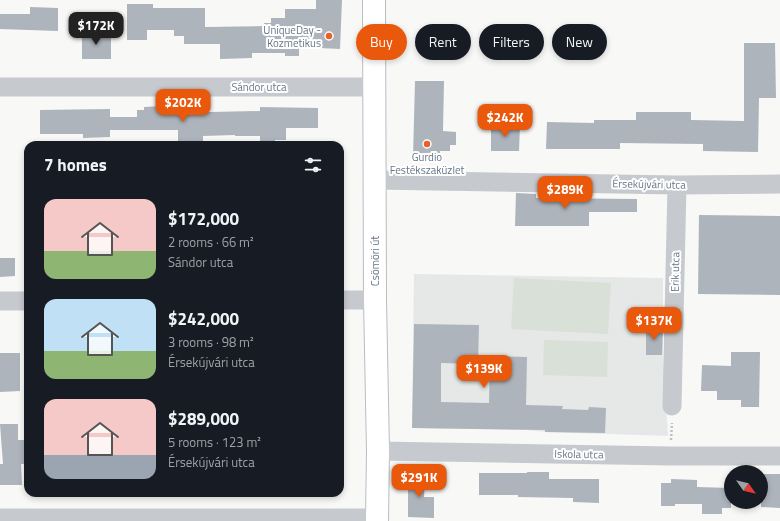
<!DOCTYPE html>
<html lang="en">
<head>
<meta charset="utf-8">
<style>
  :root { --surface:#171b24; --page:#20242c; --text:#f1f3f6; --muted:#9ea1a6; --accent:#ea580c }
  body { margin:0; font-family:"Titillium Web",sans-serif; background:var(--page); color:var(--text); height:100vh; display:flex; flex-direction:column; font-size:15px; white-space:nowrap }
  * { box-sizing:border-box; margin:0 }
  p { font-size:13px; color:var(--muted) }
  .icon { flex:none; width:22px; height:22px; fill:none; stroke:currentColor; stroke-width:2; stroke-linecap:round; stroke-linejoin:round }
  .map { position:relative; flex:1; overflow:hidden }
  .drawer { position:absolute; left:24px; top:141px; width:320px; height:356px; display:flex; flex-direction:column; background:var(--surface); border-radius:12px; box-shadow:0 2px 6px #0003 }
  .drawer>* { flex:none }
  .banner { position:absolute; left:356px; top:24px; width:364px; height:36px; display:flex; gap:8px }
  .needle { width:26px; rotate:124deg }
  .tools { position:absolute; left:724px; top:465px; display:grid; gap:8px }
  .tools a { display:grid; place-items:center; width:44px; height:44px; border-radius:50%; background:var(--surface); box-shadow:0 2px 6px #0003; font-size:20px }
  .price { position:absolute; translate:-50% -34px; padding:0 9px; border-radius:8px; background:var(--accent); color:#fff; font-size:13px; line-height:26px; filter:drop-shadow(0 1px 2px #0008) }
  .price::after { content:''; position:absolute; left:50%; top:24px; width:12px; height:9px; margin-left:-6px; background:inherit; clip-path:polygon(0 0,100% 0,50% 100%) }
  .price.current { background:#222; color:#fff }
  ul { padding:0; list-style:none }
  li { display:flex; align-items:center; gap:12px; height:100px; padding:0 20px }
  li span { display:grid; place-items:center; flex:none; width:112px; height:80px; border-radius:12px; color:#555 }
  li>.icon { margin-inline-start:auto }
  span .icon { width:48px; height:48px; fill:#fffc; stroke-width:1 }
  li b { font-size:17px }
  h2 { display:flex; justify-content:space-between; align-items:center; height:48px; padding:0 20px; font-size:17px }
  .pill { padding:0 14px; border-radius:18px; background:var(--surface); box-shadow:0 2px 6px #0003; font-size:14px; line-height:36px }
  .pill.current { background:var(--accent); color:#fff }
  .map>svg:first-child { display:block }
  .built { fill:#e6e7e7 }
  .green { fill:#d9e0d7 }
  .building { fill:#adb4bb }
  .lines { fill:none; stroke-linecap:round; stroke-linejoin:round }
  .secondary-casing { stroke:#b8bdc2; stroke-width:24 }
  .path { stroke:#bec0c3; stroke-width:2.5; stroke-dasharray:2 2; stroke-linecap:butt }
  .street { stroke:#c6c9cd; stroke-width:19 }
  .secondary { stroke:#fff; stroke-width:22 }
  .poi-dot { fill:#e56229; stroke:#fff; stroke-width:1.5 }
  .labels { text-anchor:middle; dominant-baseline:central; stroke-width:4; stroke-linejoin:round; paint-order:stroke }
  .poi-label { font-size:11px; fill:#677687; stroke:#fff; text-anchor:end }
  .street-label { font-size:11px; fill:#677687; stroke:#fff }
</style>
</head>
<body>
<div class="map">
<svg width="780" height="521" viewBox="0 0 780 521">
  <rect width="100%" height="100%" fill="#f8f8f6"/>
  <!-- built -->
  <path class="built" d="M 414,274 L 663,278 L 663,355 L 668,436 L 545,432 L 526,430 L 412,428 Z"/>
  <!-- green -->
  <path class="green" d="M 514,278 L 611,283 L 608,334 L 511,329 Z
    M 544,340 L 608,342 L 607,377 L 543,375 Z"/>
  <!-- building -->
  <path class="building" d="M 316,0 L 342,0 L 340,49 L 299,47 L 299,56 L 285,56 L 285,53 L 252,53 L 252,58 L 220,59 L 220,44 L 184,44 L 184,36 L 174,36 L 174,30 L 147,30 L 147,40 L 127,40 L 127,4 L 153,4 L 153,8 L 205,8 L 205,27 L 264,26 L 264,23 L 271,23 L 271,18 L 285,18 L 285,9 L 316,9 Z
    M 30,7 L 58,8 L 58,31 L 0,29 L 0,14 L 30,14 Z
    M 82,32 L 111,32 L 111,59 L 82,59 Z
    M 744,43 L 775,43 L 776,98 L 759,98 L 758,152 L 703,151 L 703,144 L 620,143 L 620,149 L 546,149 L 547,122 L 594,123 L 594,120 L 636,120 L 636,112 L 691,112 L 691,120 L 744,121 Z
    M 415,81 L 444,81 L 443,131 L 456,132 L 456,145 L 450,145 L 450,151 L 440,151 L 440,159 L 413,158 Z
    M 164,106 L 164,113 L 260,111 L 260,107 L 318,108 L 318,128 L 286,128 L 286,140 L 275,140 L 275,145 L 260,145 L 260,136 L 235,136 L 235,135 L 203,136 L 203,145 L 178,145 L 178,130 L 110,130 L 110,137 L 83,138 L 83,134 L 40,134 L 40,110 L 110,109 L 110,117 L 137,117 L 137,110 L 144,110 L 144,107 Z
    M 491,124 L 520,125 L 519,151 L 491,151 Z
    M 516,193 L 536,194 L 536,198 L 637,199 L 637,212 L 589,212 L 589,226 L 515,226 Z
    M 699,215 L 780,216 L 780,295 L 698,294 Z
    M 0,258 L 15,258 L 15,276 L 0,277 Z
    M 414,324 L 479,325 L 478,364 L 441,363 L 441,402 L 489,403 L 490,356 L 527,357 L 526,405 L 563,406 L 562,409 L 588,410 L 589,407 L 606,408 L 605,433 L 545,432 L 545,430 L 412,428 Z
    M 646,328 L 663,328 L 662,355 L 646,355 Z
    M 731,352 L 760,352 L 759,407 L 741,407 L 741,400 L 717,400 L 717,391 L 701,391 L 702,365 L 731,366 Z
    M 0,353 L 20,353 L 20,391 L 0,392 Z
    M 0,424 L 18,424 L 18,440 L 25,440 L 25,464 L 21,464 L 22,485 L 0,485 L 0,464 L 3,464 Z
    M 413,472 L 422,472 L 425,477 L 424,497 L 434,497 L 434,518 L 408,517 L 408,477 Z
    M 527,472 L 549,472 L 549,479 L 599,479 L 599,503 L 573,502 L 573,498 L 518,497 L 518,495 L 479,495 L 479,473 L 527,473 Z
    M 761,474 L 780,474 L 780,508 L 761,507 Z
    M 671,479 L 697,480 L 697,487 L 731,488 L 731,508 L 722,508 L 722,514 L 702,514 L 702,504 L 675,504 L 675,506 L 661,506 L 661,483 L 671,483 Z"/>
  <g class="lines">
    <!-- secondary casing -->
    <g class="secondary-casing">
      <path id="secondary" d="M 374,0 L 375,300 L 378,451 L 377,521"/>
    </g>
    <!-- path -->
    <path class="path" d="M 671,440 L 672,423"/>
    <!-- street -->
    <path class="street" d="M 0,87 L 374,87
      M 375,180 L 677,185 L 780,184
      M 340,300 L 375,300
      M 0,301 L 28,301
      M 672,406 L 677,185
      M 378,451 L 671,456 L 780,456
      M 0,518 L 377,518"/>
    <!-- secondary -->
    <use href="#secondary" class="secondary"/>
  </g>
  <!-- markers -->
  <g class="poi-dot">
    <circle cx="329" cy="36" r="4"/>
    <circle cx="427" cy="144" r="4"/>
  </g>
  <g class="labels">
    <!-- poi labels -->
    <g class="poi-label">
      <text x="321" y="30">UniqueDay -<tspan x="321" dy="13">Kozmetikus</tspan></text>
      <text x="427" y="157" text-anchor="middle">Gurdio<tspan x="427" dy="13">Festékszaküzlet</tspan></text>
    </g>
    <!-- street labels -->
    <g class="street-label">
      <text x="259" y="87">Sándor utca</text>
      <text transform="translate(649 184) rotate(1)">Érsekújvári utca</text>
      <text transform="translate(375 261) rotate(-90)">Csömöri út</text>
      <text transform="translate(675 272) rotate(-89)">Erik utca</text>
      <text transform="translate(579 454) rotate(1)">Iskola utca</text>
    </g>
  </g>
</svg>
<div class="tools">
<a><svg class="needle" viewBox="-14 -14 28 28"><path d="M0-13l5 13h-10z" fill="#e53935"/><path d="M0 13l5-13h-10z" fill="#9ea1a6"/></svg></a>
</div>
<b class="price current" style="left:96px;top:46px">$172K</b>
<b class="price" style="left:183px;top:123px">$202K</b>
<b class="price" style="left:505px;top:138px">$242K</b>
<b class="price" style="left:565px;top:210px">$289K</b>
<b class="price" style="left:654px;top:341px">$137K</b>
<b class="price" style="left:484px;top:389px">$139K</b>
<b class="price" style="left:419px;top:498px">$291K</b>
<div class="banner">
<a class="pill current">Buy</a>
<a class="pill">Rent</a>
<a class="pill">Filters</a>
<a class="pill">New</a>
</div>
<section class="drawer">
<h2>7 homes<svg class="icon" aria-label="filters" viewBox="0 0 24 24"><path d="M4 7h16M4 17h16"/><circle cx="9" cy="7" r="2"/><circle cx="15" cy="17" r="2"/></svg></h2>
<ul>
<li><span style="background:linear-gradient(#f6c9c9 65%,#8fb573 0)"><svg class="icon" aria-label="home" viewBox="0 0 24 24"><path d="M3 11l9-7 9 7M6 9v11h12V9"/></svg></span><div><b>$172,000</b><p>2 rooms · 66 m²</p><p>Sándor utca</p></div></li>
<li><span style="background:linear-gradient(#bfe0f5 65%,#8fb573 0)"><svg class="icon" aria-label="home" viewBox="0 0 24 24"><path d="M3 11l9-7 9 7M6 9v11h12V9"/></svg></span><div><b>$242,000</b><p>3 rooms · 98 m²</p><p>Érsekújvári utca</p></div></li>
<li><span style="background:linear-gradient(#f6c9c9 70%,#9aa5b1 0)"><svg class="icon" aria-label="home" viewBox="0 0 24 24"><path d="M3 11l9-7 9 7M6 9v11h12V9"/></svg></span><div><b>$289,000</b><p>5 rooms · 123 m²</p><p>Érsekújvári utca</p></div></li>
</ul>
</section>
</div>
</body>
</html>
